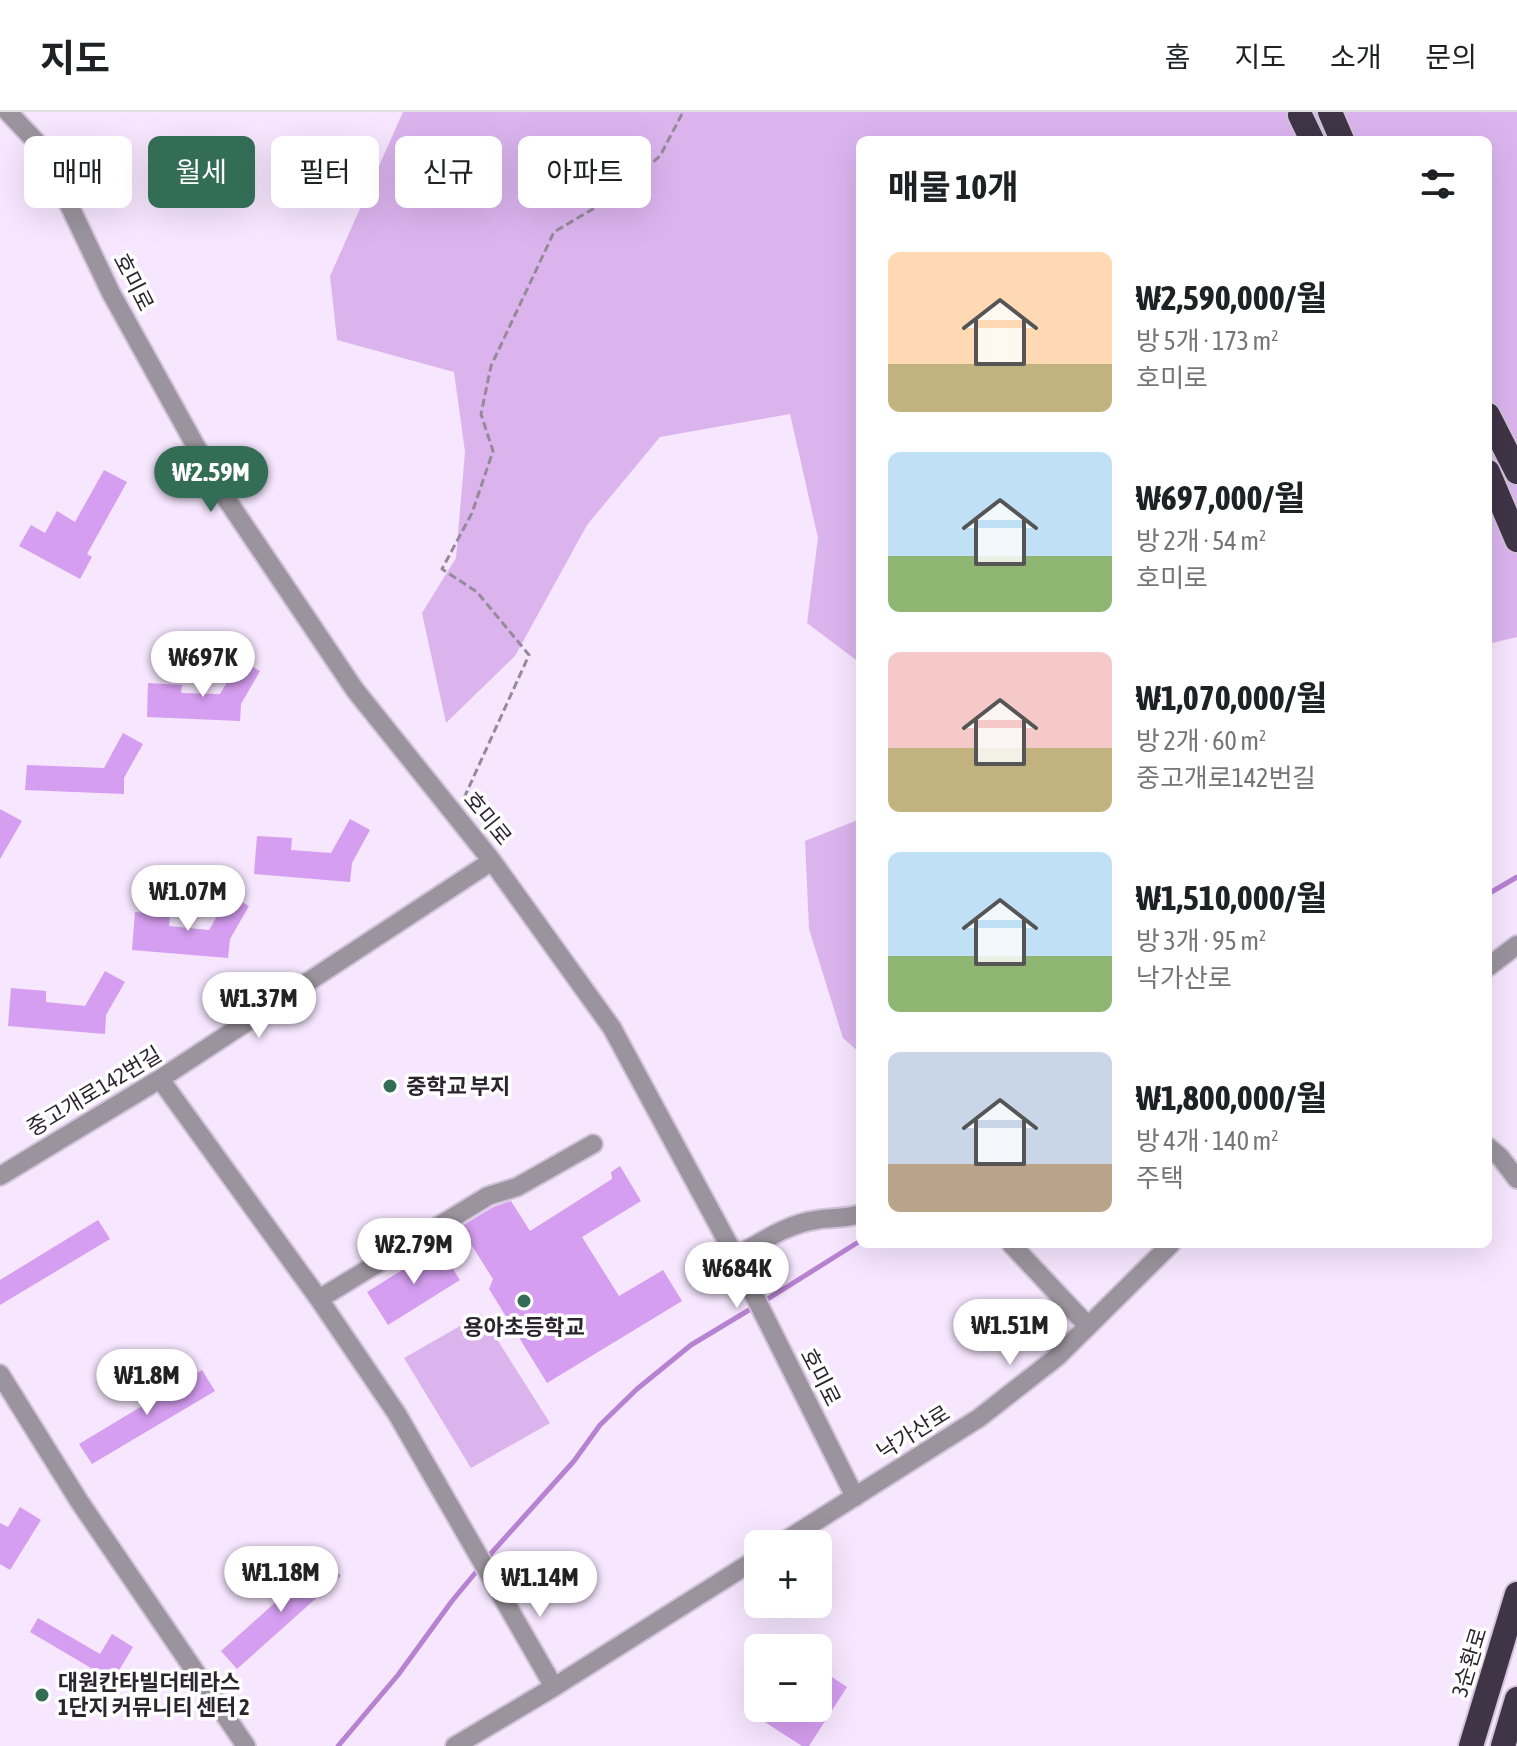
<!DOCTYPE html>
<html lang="ko">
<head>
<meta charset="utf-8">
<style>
  :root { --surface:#fff; --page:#f6f6f6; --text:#202124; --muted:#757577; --line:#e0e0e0; --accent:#346d55 }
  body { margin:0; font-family:"Asap Condensed","Noto Sans KR",sans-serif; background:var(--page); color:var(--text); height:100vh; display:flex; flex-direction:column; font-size:30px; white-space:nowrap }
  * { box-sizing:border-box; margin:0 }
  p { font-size:26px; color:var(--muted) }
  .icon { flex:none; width:44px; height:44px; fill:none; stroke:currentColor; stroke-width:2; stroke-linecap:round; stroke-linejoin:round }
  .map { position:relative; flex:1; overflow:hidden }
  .panel { position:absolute; left:856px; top:24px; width:636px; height:1112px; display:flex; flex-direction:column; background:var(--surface); border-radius:12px; box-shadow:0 8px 32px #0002 }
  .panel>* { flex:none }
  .guide { position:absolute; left:24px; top:24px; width:712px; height:72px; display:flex; gap:16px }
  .buttons { position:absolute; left:744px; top:1418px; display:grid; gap:16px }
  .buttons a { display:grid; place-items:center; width:88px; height:88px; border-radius:12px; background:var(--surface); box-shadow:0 8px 32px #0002; font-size:40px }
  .price { position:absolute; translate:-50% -68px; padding:0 18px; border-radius:28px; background:#fff; color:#222; font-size:26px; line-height:52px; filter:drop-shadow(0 2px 4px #0008) }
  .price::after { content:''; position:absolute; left:50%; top:48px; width:24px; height:18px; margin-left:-12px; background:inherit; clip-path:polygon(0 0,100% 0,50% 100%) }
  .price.active { background:var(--accent); color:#fff }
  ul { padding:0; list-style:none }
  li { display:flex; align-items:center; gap:24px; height:200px; padding:0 32px }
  li span { display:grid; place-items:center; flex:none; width:224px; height:160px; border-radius:12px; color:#555 }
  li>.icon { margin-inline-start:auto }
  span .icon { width:96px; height:96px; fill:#fffc; stroke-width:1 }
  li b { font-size:34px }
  h2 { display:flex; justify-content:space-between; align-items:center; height:96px; padding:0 32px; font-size:34px }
  .tag { padding:0 28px; border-radius:12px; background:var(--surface); box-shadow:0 8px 32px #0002; font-size:28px; line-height:72px }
  .tag.active { background:var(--accent); color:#fff }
  header { display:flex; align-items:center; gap:48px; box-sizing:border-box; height:112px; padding:0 40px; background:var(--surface); border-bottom:2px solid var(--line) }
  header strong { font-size:38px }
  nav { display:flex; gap:44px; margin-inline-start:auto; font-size:28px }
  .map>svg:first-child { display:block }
  .green { fill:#dbb4ee }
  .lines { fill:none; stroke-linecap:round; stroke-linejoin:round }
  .stream { stroke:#b882d2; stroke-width:5 }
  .building { fill:#d59ef0 }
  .minor-casing { stroke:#d1c3d9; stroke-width:22 }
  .highway-casing { stroke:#d1c3d9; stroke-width:28 }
  .path { stroke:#958a9a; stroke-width:3; stroke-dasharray:8 4; stroke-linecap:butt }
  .minor { stroke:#9b949e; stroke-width:18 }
  .highway { stroke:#403447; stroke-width:24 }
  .poi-dot { fill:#346d55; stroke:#fff; stroke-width:3 }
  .labels { text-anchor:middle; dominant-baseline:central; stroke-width:7; stroke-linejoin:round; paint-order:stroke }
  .street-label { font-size:22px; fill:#2b262e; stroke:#fff }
  .poi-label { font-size:22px; font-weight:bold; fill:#2b262e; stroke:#fff; text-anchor:start }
</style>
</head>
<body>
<header>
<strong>지도</strong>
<nav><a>홈</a><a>지도</a><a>소개</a><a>문의</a></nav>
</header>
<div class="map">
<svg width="1517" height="1634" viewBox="0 0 1517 1634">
  <rect width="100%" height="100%" fill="#f6e6fe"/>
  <!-- green -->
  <path class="green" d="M 403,0 L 1517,0 L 1517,525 L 1488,532 L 1488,28 L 860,28 L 860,551 L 807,511 L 818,426 L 790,302 L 660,325 L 587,413 L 515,544 L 446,611 L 422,501 L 456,446 L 465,340 L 454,260 L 337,228 L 330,164 Z
    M 860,707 L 860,941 L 843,926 L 809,817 L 805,729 Z
    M 481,1202 L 550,1311 L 471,1356 L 404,1246 Z"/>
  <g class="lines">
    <!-- stream -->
    <path class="stream" d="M 1488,782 L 1517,765
      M 763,1190 L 860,1129
      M 487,1446 L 574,1349 L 600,1313 L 637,1277 L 691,1233 L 754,1195
      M 338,1634 L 398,1563 L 452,1489 L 481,1454"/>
  </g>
  <!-- building -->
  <path class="building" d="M 104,358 L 127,370 L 87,442 L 92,445 L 80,467 L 19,434 L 31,413 L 45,421 L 57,399 L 75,410 Z
    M 240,548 L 260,559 L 241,592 L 240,609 L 147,605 L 148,571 L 182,573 L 181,581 L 220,582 Z
    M 123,621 L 143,632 L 124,666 L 124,682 L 25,678 L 27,653 L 104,656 Z
    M 0,697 L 22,709 L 0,747 Z
    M 350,707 L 370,718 L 352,751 L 350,770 L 254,762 L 257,724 L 292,726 L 291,738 L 331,741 Z
    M 229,783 L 249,794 L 230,827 L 228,846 L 132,838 L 135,800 L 170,803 L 169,814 L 209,818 Z
    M 105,859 L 125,870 L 106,903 L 105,922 L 8,914 L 11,876 L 46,879 L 46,890 L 85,894 Z
    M 620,1054 L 641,1089 L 582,1125 L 619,1184 L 663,1158 L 682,1189 L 547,1271 L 489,1177 L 493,1167 L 460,1115 L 493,1095 L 511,1089 L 530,1119 L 612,1067 L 611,1060 Z
    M 98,1108 L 110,1127 L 0,1193 L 0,1168 Z
    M 439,1135 L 460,1168 L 388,1213 L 367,1180 Z
    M 202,1258 L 215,1279 L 92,1352 L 79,1332 Z
    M 20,1395 L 41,1408 L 10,1458 L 0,1452 L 0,1411 L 8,1415 Z
    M 325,1446 L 341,1464 L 237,1557 L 221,1539 Z
    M 38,1506 L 100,1542 L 112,1522 L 133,1535 L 103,1585 L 81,1572 L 91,1556 L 30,1520 Z
    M 823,1559 L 847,1575 L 809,1634 L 802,1634 L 757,1605 L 763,1596 L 818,1596 L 818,1567 Z"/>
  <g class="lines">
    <!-- minor casing -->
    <g class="minor-casing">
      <path id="minor" d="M 8,0 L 42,36 L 111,181 L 219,376 L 355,578 L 492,749 L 612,916 L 728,1131 L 855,1385
        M 1488,855 L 1517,833
        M 160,967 L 319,1187 L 397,1302 L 554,1575
        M 1488,1035 L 1500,1045 L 1517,1067
        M 0,1064 L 160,967 L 492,749
        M 1011,1132 L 1088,1214
        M 735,1145 C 760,1131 786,1112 816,1108 C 831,1105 845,1107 860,1102
        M 319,1187 L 488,1084 L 517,1075 L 593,1032
        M 0,1262 L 79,1389 L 246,1634
        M 780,1432 L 979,1306 L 1057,1245 L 1171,1132
        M 455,1634 L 554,1575 L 758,1446"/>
    </g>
    <!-- highway casing -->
    <g class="highway-casing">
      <path id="highway" d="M 1330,0 L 1342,28
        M 1300,3 L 1312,28
        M 1488,303 L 1517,360
        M 1488,360 L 1517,428
        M 1471,1634 L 1517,1482
        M 1503,1634 L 1517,1587"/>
    </g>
    <!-- path -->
    <path class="path" d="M 464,686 L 529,543 L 477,480 L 442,457 L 472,401 L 493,339 L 481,302 L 491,254 L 554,120 L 613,85 L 660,44 L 683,0"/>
    <!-- minor -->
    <use href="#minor" class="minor"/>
    <!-- highway -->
    <use href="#highway" class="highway"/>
  </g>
  <!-- markers -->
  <g class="poi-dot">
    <circle cx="390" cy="974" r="8"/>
    <circle cx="524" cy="1189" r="8"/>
    <circle cx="42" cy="1583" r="8"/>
  </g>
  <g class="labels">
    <!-- street labels -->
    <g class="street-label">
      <text transform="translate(134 170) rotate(63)">호미로</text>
      <text transform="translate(488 706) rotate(51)">호미로</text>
      <text transform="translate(94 979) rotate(-31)">중고개로142번길</text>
      <text transform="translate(821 1265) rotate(63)">호미로</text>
      <text transform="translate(913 1320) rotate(-32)">낙가산로</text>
      <text transform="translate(1469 1550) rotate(-73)">3순환로</text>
    </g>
    <!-- poi labels -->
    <g class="poi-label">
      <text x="406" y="974">중학교 부지</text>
      <text x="524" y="1215" text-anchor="middle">용아초등학교</text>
      <text x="58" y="1570">대원칸타빌더테라스<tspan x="58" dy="25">1단지 커뮤니티 센터 2</tspan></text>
    </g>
  </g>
</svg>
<div class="buttons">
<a>+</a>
<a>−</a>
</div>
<b class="price active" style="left:211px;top:402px">₩2.59M</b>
<b class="price" style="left:203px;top:587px">₩697K</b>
<b class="price" style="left:188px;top:821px">₩1.07M</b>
<b class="price" style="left:259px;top:928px">₩1.37M</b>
<b class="price" style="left:414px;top:1174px">₩2.79M</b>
<b class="price" style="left:737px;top:1198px">₩684K</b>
<b class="price" style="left:1010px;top:1255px">₩1.51M</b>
<b class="price" style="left:147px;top:1305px">₩1.8M</b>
<b class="price" style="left:281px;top:1502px">₩1.18M</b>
<b class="price" style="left:540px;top:1507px">₩1.14M</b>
<div class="guide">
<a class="tag">매매</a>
<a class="tag active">월세</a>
<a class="tag">필터</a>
<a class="tag">신규</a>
<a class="tag">아파트</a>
</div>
<section class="panel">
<h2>매물 10개<svg class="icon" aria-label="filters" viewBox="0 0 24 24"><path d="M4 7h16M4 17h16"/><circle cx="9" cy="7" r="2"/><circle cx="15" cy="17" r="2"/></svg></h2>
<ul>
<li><span style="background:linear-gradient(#ffd9b3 70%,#c2b280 0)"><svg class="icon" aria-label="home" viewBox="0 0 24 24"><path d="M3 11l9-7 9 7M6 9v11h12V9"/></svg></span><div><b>₩2,590,000/월</b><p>방 5개 · 173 m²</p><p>호미로</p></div></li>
<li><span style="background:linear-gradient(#bfe0f5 65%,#8fb573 0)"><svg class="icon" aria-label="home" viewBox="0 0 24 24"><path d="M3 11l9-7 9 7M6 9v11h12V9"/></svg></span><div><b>₩697,000/월</b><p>방 2개 · 54 m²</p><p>호미로</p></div></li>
<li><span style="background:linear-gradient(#f6c9c9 60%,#c2b280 0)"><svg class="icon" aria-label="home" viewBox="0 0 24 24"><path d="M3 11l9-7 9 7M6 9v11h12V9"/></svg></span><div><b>₩1,070,000/월</b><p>방 2개 · 60 m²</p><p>중고개로142번길</p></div></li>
<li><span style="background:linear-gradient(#bfe0f5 65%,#8fb573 0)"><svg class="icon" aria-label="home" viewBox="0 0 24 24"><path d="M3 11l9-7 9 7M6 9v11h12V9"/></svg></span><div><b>₩1,510,000/월</b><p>방 3개 · 95 m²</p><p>낙가산로</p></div></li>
<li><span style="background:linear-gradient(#c9d6e8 70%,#b9a48a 0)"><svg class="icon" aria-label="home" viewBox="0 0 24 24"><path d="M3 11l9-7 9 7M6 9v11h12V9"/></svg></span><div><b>₩1,800,000/월</b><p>방 4개 · 140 m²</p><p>주택</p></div></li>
</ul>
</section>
</div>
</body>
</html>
